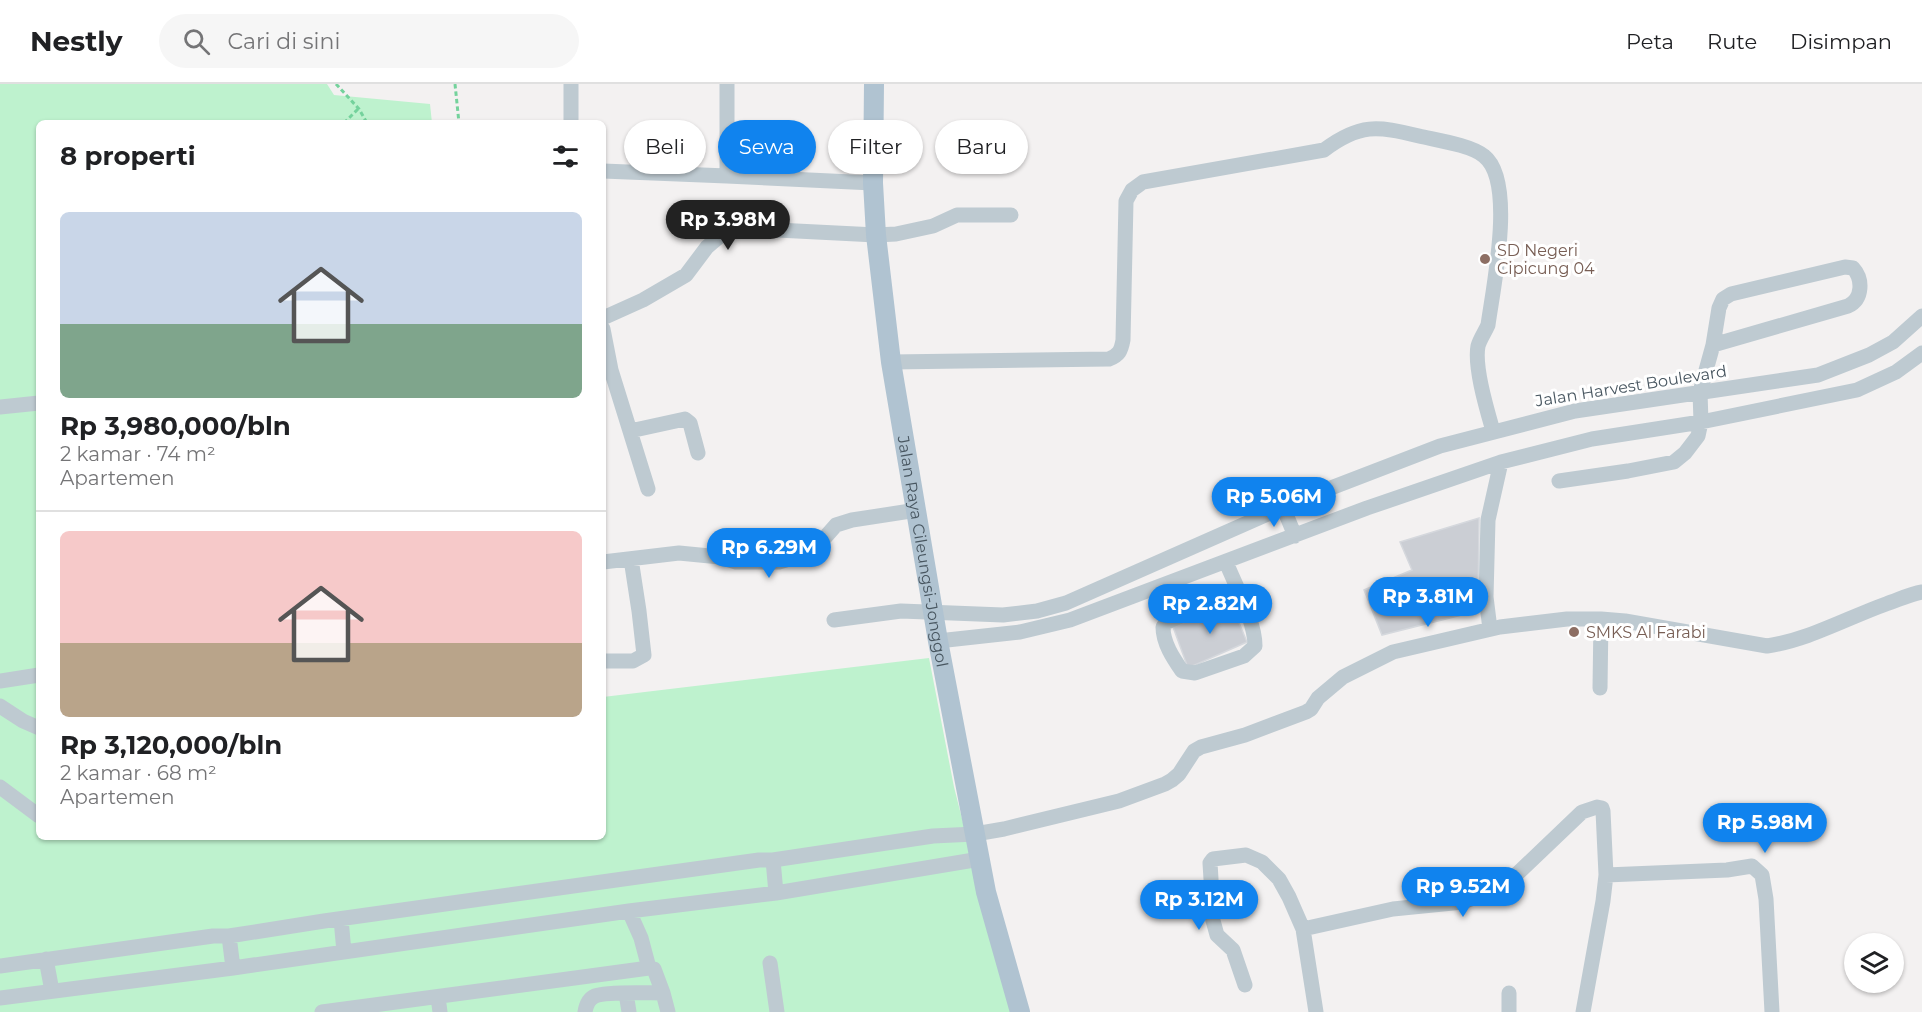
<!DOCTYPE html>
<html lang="id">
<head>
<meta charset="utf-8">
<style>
  :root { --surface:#fff; --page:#f6f6f6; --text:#202124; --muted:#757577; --line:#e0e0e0; --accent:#1083ee }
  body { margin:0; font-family:Montserrat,sans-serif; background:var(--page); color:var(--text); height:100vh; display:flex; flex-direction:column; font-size:22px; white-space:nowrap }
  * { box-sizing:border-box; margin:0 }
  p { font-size:20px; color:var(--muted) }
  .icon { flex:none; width:33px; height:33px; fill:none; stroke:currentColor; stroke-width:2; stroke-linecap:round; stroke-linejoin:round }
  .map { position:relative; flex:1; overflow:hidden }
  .side { position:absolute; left:36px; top:36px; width:570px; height:720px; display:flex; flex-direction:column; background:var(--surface); border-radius:9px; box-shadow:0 2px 4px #0004 }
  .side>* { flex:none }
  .guide { position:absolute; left:624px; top:36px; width:570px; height:54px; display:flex; gap:12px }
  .fabs { position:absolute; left:1844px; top:849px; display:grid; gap:12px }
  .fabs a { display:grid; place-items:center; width:60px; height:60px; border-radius:50%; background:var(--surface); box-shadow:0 2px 4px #0004; font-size:30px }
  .price { position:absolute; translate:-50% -51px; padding:0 14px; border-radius:21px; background:var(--accent); color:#fff; font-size:20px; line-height:39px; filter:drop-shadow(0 2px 3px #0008) }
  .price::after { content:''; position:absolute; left:50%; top:36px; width:18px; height:14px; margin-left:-9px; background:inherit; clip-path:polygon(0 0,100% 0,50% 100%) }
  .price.active { background:#222; color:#fff }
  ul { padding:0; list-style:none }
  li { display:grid; align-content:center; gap:12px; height:318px; padding:0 24px }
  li+li { border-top:2px solid var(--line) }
  li span { display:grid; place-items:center; height:186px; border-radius:9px; color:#555 }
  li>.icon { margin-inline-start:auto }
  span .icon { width:108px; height:108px; fill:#fffc; stroke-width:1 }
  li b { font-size:26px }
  h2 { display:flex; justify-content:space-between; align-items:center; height:72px; padding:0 24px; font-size:26px }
  .chip { padding:0 21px; border-radius:27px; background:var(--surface); box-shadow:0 2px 4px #0004; font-size:21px; line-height:54px }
  .chip.active { background:var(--accent); color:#fff }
  header { display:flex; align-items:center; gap:36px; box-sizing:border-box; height:84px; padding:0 30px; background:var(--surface); border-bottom:2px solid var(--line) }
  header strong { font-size:28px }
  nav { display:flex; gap:33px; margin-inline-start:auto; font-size:21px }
  .search { width:420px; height:54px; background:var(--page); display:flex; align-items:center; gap:15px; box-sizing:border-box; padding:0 21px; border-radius:33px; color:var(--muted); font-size:22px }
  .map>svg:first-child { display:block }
  .green { fill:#bef2ce }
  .building { fill:#cbced4; stroke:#d5d8dd; stroke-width:1.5 }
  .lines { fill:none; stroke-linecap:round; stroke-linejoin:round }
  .path { stroke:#74d29c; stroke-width:3; stroke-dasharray:4.5 3; stroke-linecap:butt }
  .minor { stroke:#becad1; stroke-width:15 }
  .major { stroke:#b0c3d1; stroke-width:20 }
  .education-dot { fill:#8d6e63; stroke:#fff; stroke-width:2 }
  .labels { text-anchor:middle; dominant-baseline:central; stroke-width:6; stroke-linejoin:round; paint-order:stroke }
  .education-label { font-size:16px; fill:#785e54; stroke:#fff; text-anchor:start }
  .street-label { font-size:16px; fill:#485660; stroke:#fff }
</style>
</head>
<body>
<header>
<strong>Nestly</strong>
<div class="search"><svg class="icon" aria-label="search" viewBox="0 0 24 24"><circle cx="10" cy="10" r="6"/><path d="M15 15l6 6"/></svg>Cari di sini</div>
<nav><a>Peta</a><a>Rute</a><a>Disimpan</a></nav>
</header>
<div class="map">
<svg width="1922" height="928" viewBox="0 0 1922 928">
  <rect width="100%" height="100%" fill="#f3f1f1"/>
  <!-- green -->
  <path class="green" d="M 0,0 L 327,0 L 334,11 L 430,20 L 432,39 L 39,39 L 39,753 L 603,753 L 603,613 L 929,574 L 954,703 L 1011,928 L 0,928 Z"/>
  <!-- building -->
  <path class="building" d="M 1479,434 L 1478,527 L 1382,551 L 1364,506 L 1412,486 L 1400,458 Z
    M 1231,519 L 1247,558 L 1188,584 L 1173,543 Z"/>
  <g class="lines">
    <!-- path -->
    <path class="path" d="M 336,0 L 359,25 L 367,39
      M 455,0 L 459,39
      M 344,39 L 358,25"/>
    <!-- minor -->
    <path class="minor" d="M 571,0 L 571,39
      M 727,0 L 727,92 L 873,99
      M 603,87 L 727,92
      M 603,234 L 643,216 L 686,191 L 707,163 L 720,152 L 734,147 L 758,145 L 876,151 L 896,150 L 933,142 L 957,131 L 1011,131
      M 603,245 L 611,286 L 648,405
      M 891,278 L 1109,275 C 1119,271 1121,267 1123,256 L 1126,117 L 1132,106 L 1143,98 L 1324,66 C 1360,39 1377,42 1419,52 C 1436,56 1471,61 1484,72 C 1516,97 1493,204 1488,241 C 1485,248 1480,255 1478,262 C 1474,283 1487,326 1493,347
      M 0,323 L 39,319
      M 630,347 L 685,335 L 690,339 L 698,369
      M 1559,397 L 1628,387 L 1674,378 L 1685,369 L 1698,352 L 1701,338 L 1700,308 L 1713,261 L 1719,224 L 1723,215 L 1731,210 L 1845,183 L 1853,184 C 1863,195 1863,215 1848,222 L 1713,261
      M 1283,423 L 1295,452
      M 603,478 L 679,469 L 720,473 L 736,478 L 779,478 L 806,470 L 821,458 L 836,441 L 852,436 L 917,426
      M 1226,478 C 1236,503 1255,537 1255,562 L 1244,572 L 1195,589 L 1182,587 C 1173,574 1163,559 1163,543 L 1167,538 L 1238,508
      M 1154,505 L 1167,538
      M 834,536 L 901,527 L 1003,531 L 1037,527 L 1066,519 L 1297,417 L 1440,362 L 1575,327 L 1818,291 L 1869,271 L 1893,258 L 1922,232
      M 1490,545 L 1486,513 L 1488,436 L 1501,378
      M 938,557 L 1020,548 L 1070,536 L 1367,424 L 1501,378 L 1592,355 L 1701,338 L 1857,306 L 1896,288 L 1922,269
      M 603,577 L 633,577 L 644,571 L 639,527 L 631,475
      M 0,597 L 39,591
      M 1600,604 L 1601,535
      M 0,622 L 23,637 L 39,644
      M 0,703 L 39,732
      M 773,776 L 776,809
      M 1606,791 L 1727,786 L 1752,782 L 1762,791 L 1766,815 L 1772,928
      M 629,827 L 641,854 L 649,884
      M 341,835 L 344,868
      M 1303,845 L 1393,825 L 1463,818 L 1488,808 L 1517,790 L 1582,728 L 1597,723 L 1602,724 L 1603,727 L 1606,791 L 1603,817 L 1583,928
      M 229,852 L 233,884
      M 46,875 L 52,907
      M 770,879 L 777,928
      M 0,882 L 213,852 L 229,852 L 324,837 L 759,776 L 773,776 L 933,752 L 975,750 L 1004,745 L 1119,717 L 1165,700 L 1172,696 L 1179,690 L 1194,667 L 1201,663 L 1245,651 L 1306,628 L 1311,625 L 1318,614 L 1343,593 L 1393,568 L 1500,543 L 1567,535 L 1601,535 L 1625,537 L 1767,562 C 1808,556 1847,534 1886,520 C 1898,516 1910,510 1922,508
      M 1245,901 L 1233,866 L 1217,851 L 1212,833 L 1213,827 L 1210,779 L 1213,775 L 1246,771 L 1262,778 L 1279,795 L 1289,813 L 1303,845 L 1316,928
      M 626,909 L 629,928
      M 1509,909 L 1509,928
      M 438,913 L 440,928
      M 0,914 L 233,884 L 629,827 L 776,809 L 980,775
      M 322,928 L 649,884 L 654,885 L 663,909 L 668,928
      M 585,928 C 586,922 588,915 595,912 C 607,907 648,909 663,909"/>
    <!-- major -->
    <path class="major" id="s1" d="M 874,0 L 873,99 L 876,151 L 891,278 L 938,557 L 986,808 L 1020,928"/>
  </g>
  <!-- markers -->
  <g class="education-dot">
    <circle cx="1485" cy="175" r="6"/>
    <circle cx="1574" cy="548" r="6"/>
  </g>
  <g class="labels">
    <!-- education labels -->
    <g class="education-label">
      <text x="1497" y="166">SD Negeri<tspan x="1497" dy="18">Cipicung 04</tspan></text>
      <text x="1586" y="548">SMKS Al Farabi</text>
    </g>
    <!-- street labels -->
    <g class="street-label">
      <text transform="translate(1631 302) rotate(-9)">Jalan Harvest Boulevard</text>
      <text stroke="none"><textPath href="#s1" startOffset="471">Jalan Raya Cileungsi-Jonggol</textPath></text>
    </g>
  </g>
</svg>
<div class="fabs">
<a><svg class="icon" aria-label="layers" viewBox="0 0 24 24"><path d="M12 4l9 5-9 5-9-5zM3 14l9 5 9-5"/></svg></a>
</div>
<b class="price active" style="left:728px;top:167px">Rp 3.98M</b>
<b class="price" style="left:1274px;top:444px">Rp 5.06M</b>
<b class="price" style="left:769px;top:495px">Rp 6.29M</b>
<b class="price" style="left:1428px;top:544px">Rp 3.81M</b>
<b class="price" style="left:1210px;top:551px">Rp 2.82M</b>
<b class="price" style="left:1765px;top:770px">Rp 5.98M</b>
<b class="price" style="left:1463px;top:834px">Rp 9.52M</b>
<b class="price" style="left:1199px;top:847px">Rp 3.12M</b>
<div class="guide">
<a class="chip">Beli</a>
<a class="chip active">Sewa</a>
<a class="chip">Filter</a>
<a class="chip">Baru</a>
</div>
<section class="side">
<h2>8 properti<svg class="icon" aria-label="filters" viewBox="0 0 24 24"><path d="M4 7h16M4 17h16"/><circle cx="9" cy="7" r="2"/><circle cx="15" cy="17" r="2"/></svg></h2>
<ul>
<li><span style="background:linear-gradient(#c9d6e8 60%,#7fa58c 0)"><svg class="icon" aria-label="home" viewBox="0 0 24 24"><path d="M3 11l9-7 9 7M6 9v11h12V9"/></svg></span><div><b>Rp 3,980,000/bln</b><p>2 kamar · 74 m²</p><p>Apartemen</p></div></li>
<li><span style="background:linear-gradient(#f6c9c9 60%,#b9a48a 0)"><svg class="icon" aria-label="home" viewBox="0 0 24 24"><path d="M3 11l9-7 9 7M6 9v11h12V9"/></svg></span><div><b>Rp 3,120,000/bln</b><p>2 kamar · 68 m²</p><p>Apartemen</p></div></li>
</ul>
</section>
</div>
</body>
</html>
